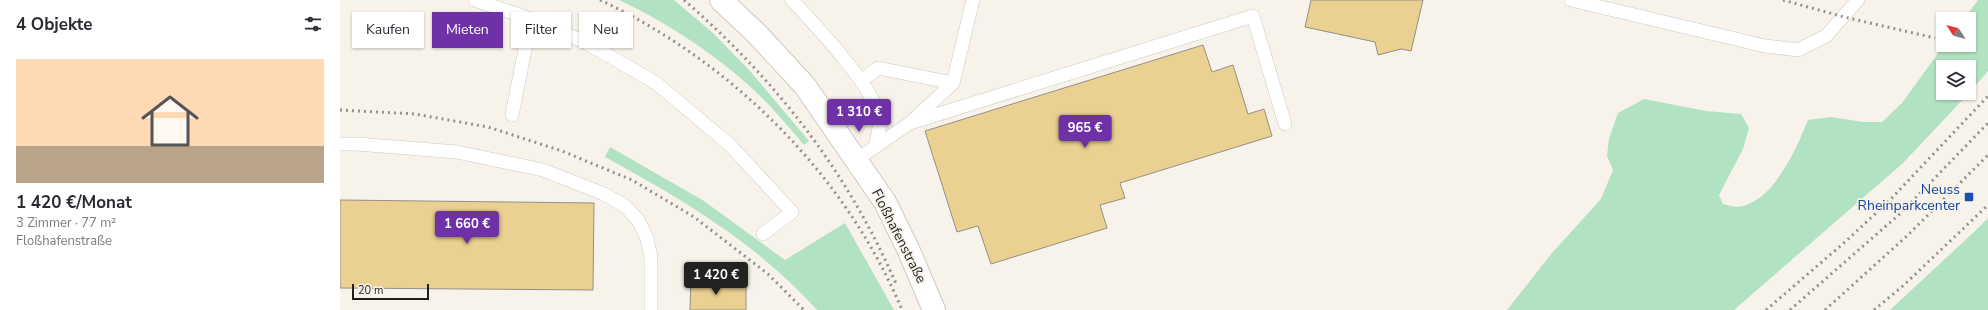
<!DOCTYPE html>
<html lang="de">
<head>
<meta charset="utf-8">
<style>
  :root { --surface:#fff; --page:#f2f2f3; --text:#2b2b33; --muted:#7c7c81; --accent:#6e31a6 }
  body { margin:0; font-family:"Nunito Sans",sans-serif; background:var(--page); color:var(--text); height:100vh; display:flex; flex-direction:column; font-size:15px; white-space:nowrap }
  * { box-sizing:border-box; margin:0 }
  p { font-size:13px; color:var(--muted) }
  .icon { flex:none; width:22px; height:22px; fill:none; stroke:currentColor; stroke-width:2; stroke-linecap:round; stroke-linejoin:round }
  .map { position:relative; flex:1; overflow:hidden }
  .side { display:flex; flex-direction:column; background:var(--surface); width:340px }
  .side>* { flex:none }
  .hud { position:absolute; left:12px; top:12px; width:380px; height:36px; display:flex; gap:8px }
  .needle { width:26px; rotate:306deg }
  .controls { position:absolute; left:1596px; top:12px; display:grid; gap:8px }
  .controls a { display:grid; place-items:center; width:40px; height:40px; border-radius:0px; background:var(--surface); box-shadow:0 1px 3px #0004; font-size:20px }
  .scale { position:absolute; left:12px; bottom:10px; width:77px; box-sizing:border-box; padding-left:4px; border:2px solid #201f1c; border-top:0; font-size:11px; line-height:14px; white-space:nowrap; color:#201f1c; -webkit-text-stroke:3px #f7f3ea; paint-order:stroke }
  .price { position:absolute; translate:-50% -34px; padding:0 9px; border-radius:4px; background:var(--accent); color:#fff; font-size:13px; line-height:26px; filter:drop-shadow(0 1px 2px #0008) }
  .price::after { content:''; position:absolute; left:50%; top:24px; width:12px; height:9px; margin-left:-6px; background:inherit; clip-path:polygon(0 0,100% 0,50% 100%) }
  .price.on { background:#222; color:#fff }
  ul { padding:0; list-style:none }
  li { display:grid; align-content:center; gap:8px; height:212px; padding:0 16px }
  li span { display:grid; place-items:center; height:124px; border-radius:0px; color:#555 }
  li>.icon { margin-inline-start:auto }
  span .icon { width:72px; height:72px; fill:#fffc; stroke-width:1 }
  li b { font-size:17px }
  h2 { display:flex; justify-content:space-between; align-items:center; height:48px; padding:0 16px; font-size:17px }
  .chip { padding:0 14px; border-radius:0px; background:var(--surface); box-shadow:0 1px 3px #0004; font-size:14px; line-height:36px }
  .chip.on { background:var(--accent); color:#fff }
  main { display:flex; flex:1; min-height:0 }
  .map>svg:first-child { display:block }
  .green { fill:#b1e2c2 }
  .building { fill:#ead091; stroke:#949088 }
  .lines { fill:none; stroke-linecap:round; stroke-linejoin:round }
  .lane-casing { stroke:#cecac2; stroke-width:14 }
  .street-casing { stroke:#cecac2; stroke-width:24 }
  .lane { stroke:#fff; stroke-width:13 }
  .street { stroke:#fff; stroke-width:22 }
  .rail { stroke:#94918b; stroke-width:3; stroke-dasharray:2 4; stroke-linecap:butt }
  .transit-dot { fill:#1a4fb4; stroke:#f7f3ea; stroke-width:1.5 }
  .labels { text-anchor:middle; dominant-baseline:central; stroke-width:3.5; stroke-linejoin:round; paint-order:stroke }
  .transit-label { font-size:14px; fill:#164399; stroke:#f7f3ea; text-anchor:end }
  .street-label { font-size:14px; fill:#201f1c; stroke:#f7f3ea }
</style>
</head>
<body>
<main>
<section class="side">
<h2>4 Objekte<svg class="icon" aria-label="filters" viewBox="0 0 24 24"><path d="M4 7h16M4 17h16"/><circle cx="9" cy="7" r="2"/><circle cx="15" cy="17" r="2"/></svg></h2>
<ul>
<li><span style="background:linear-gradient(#ffd9b3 70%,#b9a48a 0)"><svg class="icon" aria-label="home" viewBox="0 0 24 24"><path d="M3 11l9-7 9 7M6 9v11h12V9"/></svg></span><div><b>1 420 €/Monat</b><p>3 Zimmer · 77 m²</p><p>Floßhafenstraße</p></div></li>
</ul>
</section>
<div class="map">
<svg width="1648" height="310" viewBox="0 0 1648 310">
  <rect width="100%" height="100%" fill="#f7f3ea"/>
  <!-- green -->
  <path class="green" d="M 279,0 L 334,0 L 373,33 L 410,71 L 469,141 L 464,145 C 453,132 442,119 430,106 C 392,65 329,23 279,0 Z
    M 1638,0 L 1648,0 L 1648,71 L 1629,93 L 1629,67 L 1603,67 L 1603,93 L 1629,93 L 1563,163 L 1394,310 L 1167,310 L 1212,253 L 1261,199 L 1273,170 L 1267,156 L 1269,139 L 1278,113 L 1304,99 L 1366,111 L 1401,114 L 1409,128 L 1403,149 L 1379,195 L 1383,204 C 1388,205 1394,207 1398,207 C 1434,202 1456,149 1468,120 L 1491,117 L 1523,122 L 1542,122 L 1562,103 L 1604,45 L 1629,45 L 1629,19 L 1624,19 Z
    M 270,147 L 364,201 L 445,260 L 505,223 L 554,310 L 477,310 C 418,244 342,199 265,157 Z
    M 1648,218 L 1648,310 L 1550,310 L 1635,231 Z"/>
  <!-- building -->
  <path class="building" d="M 971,0 L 1083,0 L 1071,51 L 1061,49 L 1038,55 L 1035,42 L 965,27 Z
    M 863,45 L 872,72 L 893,65 L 908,114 L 924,109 L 932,136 L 780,183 L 785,198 L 760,205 L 767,228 L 651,264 L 638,226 L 617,232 L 585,131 Z
    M 0,200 L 254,203 L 253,290 L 0,288 Z
    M 351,275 L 372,276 L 372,286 L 406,286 L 406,310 L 350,310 Z"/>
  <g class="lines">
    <!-- lane casing -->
    <g class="lane-casing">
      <path id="lane" d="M 135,0 L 191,19 L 245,42 L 316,83 L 390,145 L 452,212 L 423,234
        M 452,0 C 475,25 530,83 539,114 C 542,122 537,137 535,147
        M 1231,0 L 1425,46 L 1458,50 L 1486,36 L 1518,0
        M 521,81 L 538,68 L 613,83
        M 172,115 L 191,19
        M 570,123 L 913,16 L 945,124
        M 0,144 L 17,144 L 117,152 L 203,170 L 264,194 L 285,206 L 298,220 L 307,238 L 311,258 L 311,310
        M 516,160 L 570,123 L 613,83 L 633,0"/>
    </g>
    <!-- street casing -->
    <g class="street-casing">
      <path id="street" d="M 381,0 L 417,34 L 465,86 L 516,160 L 545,202 L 569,251 L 594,310"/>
    </g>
    <!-- lane -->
    <use href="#lane" class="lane"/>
    <!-- street -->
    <use href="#street" class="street"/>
    <!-- rail -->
    <path class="rail" d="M 260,0 C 392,62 506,175 562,310
      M 344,0 C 437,81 508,172 557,286
      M 1443,0 L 1504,17 L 1595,38
      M 0,110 L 75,114 L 148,127 L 222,151 L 292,180 L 354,217 L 428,274 L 464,310
      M 1426,310 L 1505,242 L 1550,200 L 1648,96
      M 1450,310 L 1562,212 L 1648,123
      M 1485,310 L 1568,235 L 1648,155
      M 1534,310 L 1564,285 L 1648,205"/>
  </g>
  <!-- markers -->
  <rect class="transit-dot" x="1624" y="192" width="10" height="10" rx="2"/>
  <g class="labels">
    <!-- transit labels -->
    <g class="transit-label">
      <text x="1620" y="189">Neuss<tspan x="1620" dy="16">Rheinparkcenter</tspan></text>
    </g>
    <!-- street labels -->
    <g class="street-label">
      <text transform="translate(559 236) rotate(63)">Floßhafenstraße</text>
    </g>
  </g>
</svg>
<div class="controls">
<a><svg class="needle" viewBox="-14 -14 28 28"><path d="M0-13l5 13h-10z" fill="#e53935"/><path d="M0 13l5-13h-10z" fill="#7c7c81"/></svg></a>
<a><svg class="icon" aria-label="layers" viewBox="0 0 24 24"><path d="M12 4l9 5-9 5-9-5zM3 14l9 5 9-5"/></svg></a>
</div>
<div class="scale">20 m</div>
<b class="price" style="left:519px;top:133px">1 310 €</b>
<b class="price" style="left:745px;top:149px">965 €</b>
<b class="price" style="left:127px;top:245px">1 660 €</b>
<b class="price on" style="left:376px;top:296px">1 420 €</b>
<div class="hud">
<a class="chip">Kaufen</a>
<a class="chip on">Mieten</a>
<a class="chip">Filter</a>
<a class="chip">Neu</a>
</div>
</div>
</main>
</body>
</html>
